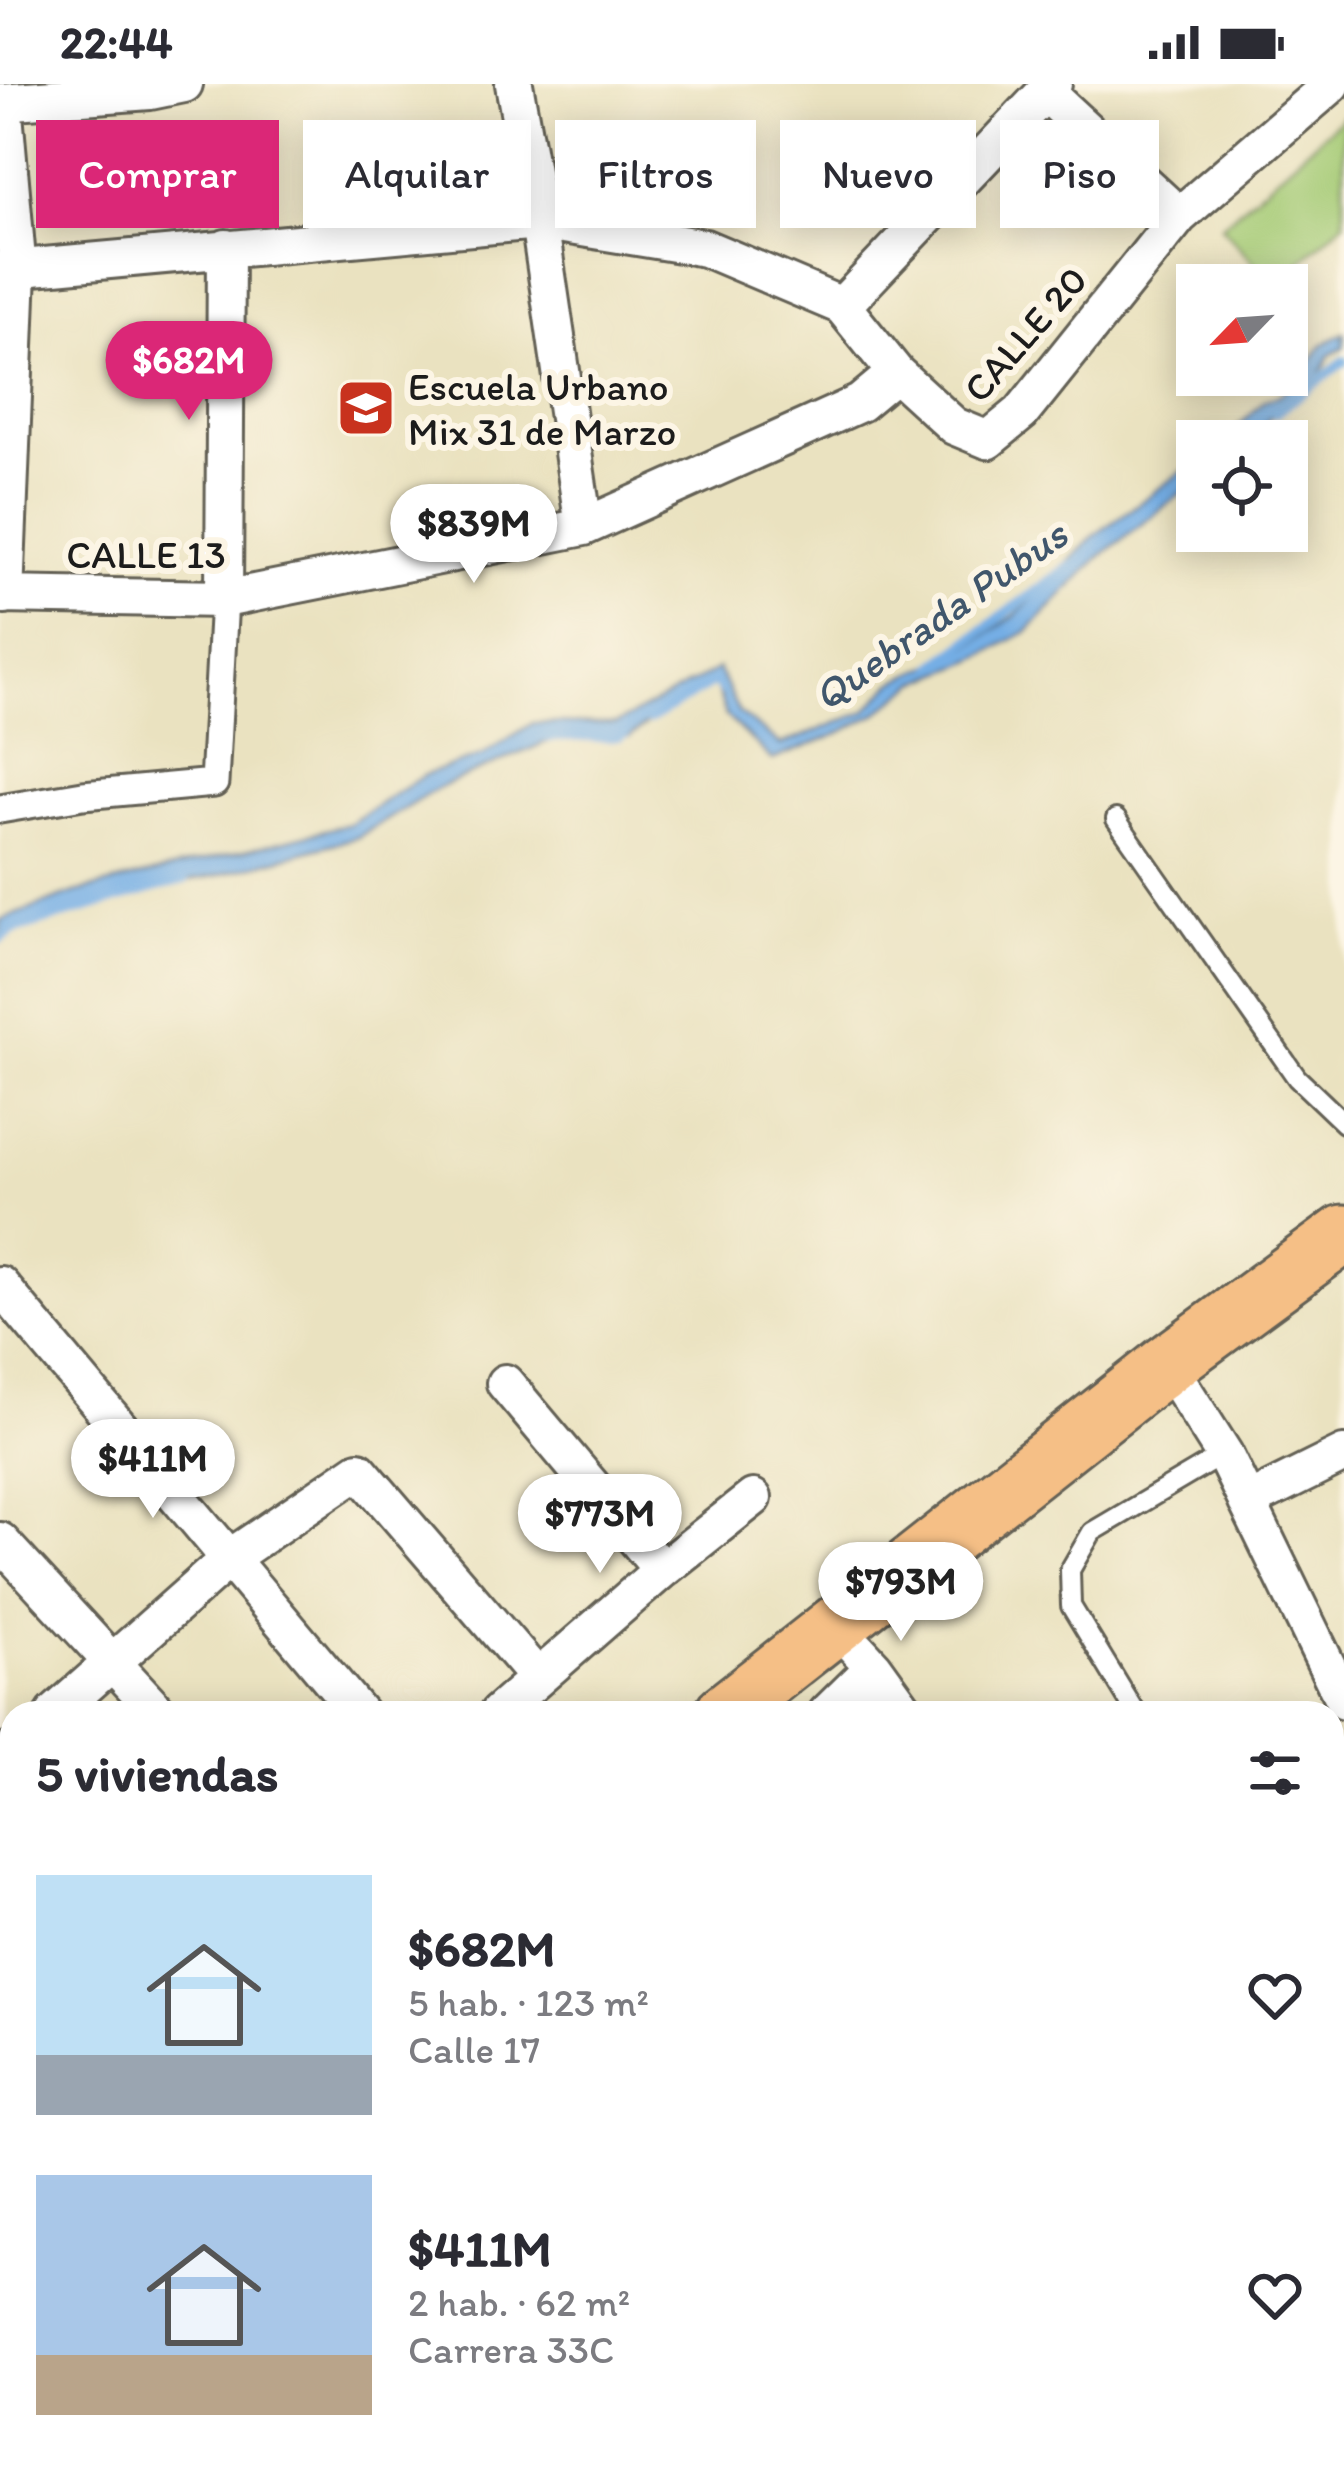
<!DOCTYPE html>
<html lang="es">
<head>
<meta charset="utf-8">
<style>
  :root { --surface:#fff; --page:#f7f7f7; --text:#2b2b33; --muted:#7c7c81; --accent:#db2777 }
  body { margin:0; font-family:Itim,sans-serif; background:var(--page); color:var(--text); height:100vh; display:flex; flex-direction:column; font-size:45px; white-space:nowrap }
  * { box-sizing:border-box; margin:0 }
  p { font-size:39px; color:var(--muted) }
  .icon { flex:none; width:66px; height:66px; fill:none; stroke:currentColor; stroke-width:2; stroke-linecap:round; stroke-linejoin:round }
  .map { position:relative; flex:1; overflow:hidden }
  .sheet { position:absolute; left:0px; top:1617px; width:1344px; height:771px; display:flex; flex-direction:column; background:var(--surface); border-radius:36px 36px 0 0; box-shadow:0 6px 30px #0003 }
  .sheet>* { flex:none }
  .hud { position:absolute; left:36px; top:36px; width:1272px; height:108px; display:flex; gap:24px }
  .needle { width:78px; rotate:245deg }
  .buttons { position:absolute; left:1176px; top:180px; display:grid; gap:24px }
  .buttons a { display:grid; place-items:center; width:132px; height:132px; border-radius:0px; background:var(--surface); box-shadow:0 6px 30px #0003; font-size:60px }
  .price { position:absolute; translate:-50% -102px; padding:0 27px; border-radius:42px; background:#fff; color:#222; font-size:39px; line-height:78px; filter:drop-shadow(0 3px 6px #0008) }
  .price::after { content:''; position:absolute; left:50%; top:72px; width:36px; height:27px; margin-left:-18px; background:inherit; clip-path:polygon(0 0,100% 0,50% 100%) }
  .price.on { background:var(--accent); color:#fff }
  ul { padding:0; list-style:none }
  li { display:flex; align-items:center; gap:36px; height:300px; padding:0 36px }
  li span { display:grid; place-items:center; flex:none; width:336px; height:240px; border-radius:0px; color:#555 }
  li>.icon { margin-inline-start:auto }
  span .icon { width:144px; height:144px; fill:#fffc; stroke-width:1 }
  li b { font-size:51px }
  h2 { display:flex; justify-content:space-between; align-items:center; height:144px; padding:0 36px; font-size:51px }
  .tag { padding:0 42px; border-radius:0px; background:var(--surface); box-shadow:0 6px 30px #0003; font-size:42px; line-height:108px }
  .tag.on { background:var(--accent); color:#fff }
  .status { display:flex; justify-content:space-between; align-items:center; height:84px; padding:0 60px; background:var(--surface); direction:ltr }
  .status svg { height:33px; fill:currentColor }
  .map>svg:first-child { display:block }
  .green { fill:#a4ca74; stroke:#607348; stroke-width:3 }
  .water { fill:#75aee5; stroke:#486580; stroke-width:3 }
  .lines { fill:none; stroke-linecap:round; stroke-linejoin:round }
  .stream { stroke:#75aee5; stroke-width:10 }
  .service-casing { stroke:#646155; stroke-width:24 }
  .pedestrian-casing { stroke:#646155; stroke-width:33 }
  .minor-casing { stroke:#646155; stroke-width:42 }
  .trunk-casing { stroke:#646155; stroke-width:63 }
  .service { stroke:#fff; stroke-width:18 }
  .pedestrian { stroke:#fff; stroke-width:27 }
  .minor { stroke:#fff; stroke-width:36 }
  .trunk { stroke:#f5bf86; stroke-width:57 }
  .labels { text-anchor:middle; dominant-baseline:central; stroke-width:12; stroke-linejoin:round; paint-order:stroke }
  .street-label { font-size:39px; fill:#1c1c1c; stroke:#fcf5e5 }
  .poi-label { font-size:39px; fill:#1c1c1c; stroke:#fcf5e5; text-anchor:start }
  .water-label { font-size:42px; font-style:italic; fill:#40566c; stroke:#fcf5e5 }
</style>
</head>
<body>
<div class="status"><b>22:44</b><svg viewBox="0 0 49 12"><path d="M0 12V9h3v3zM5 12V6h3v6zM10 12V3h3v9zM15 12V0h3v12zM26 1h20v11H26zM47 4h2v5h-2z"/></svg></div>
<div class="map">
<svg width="1344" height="2387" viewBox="0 0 1344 2387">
  <rect width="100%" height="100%" fill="#fcf5e5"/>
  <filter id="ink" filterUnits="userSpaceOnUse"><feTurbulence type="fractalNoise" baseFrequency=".00833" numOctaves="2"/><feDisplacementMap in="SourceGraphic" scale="24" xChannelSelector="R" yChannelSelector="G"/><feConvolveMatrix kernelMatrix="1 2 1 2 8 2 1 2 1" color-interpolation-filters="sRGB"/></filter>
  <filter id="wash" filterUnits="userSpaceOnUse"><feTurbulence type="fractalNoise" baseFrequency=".004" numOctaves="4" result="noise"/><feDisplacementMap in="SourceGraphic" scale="48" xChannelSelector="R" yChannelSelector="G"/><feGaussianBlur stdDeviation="2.7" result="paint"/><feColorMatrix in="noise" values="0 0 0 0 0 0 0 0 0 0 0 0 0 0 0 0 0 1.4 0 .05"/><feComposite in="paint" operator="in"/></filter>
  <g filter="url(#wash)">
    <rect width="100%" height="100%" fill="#eae2c0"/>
    <!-- green -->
    <path class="green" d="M 1344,32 L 1344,138 L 1274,201 L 1221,142 Z"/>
    <!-- water -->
    <path class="water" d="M 1344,249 L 1344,264 L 1330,271 L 1317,296 L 1285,317 L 1251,355 L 1224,357 L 1265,316 L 1280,311 L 1303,289 L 1322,261 Z
      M 1197,377 L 1197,397 L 1098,474 L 1028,547 L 974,576 L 918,598 L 875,631 L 834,652 L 772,676 L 726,632 L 714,597 L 672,619 L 630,653 L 558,653 L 438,704 L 358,753 L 215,792 L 146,804 L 0,851 L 0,836 L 75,809 L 349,740 L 424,691 L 481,672 L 533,639 L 616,640 L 718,585 L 739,629 L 781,661 L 865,628 L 894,598 L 958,569 L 1015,532 L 1094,452 Z"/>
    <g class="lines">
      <!-- stream -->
      <path class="stream" d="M 1275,329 L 1344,277
        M 935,582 L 1070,482
        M 649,636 L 715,597 L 722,607
        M 545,653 L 619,653 L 627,648
        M 0,855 L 13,846 L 185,795"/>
    </g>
  </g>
  <g filter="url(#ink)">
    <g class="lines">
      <!-- service casing -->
      <g class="service-casing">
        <path id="service" d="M 1116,735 L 1297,994 L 1344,1039
          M 1136,1629 L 1071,1522 L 1070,1486 L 1092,1448 L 1224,1370
          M 1332,2200 L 1341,2223"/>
      </g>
      <!-- pedestrian casing -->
      <g class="pedestrian-casing">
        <path id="pedestrian" d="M 0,725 L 83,711 L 214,699 L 224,515"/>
      </g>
      <!-- minor casing -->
      <g class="minor-casing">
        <path id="minor" d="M 514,0 L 539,137 L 584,443
          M 1045,8 L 1179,132
          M 0,18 L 150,7 L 184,0
          M 3,18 L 18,187 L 5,512
          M 0,186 L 539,137 L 705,164 L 842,222 L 896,289 L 954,342 L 988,356 L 1021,329 L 1179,132 L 1332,0
          M 842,222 L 1053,0
          M 0,511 L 224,515 L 584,443 L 860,319 L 896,289
          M 224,515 L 226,164
          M 0,1201 L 359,1629
          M 1167,1280 L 1224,1370 L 1344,1617
          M 505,1299 L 662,1486
          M 1247,1418 L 1344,1370
          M 0,1457 L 159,1629
          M 835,1541 L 874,1583 L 907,1629
          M 55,1629 L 231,1473 L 359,1386 L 537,1593
          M 498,1629 L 662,1486 L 753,1414
          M 827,1629 L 874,1583
          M 0,1676 L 12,1666
          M 0,1713 L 12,1726
          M 0,1984 L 12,1985
          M 694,2376 L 697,2387"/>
      </g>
      <!-- trunk casing -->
      <g class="trunk-casing">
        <path id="trunk" d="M 724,1629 L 1167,1280 L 1344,1150
          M 75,2387 L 81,2376"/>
      </g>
      <!-- service -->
      <use href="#service" class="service"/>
      <!-- pedestrian -->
      <use href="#pedestrian" class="pedestrian"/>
      <!-- minor -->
      <use href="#minor" class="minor"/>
      <!-- trunk -->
      <use href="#trunk" class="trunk"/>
    </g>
  </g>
  <!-- icons -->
  <defs>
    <g id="school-square" transform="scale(3)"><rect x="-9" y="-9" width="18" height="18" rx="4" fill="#c8321e" stroke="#fcf5e5"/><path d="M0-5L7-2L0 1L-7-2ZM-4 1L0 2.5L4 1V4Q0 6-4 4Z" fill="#fff"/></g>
  </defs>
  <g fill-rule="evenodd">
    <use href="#school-square" x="366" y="324"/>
  </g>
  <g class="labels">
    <!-- street labels -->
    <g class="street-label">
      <text transform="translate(1025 250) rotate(-49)">CALLE 20</text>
      <text x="146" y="470">CALLE 13</text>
    </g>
    <!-- poi labels -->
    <g class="poi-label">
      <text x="408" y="302">Escuela Urbano<tspan x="408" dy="45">Mix 31 de Marzo</tspan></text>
    </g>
    <!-- water labels -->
    <g class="water-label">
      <text transform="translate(940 531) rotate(-35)">Quebrada Pubus</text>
    </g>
  </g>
</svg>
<div class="buttons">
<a><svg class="needle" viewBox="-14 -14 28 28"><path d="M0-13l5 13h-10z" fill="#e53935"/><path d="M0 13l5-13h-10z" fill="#7c7c81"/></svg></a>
<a><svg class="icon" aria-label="locate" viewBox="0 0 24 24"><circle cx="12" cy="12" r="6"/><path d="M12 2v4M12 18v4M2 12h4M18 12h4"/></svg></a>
</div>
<b class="price on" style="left:189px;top:339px">$682M</b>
<b class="price" style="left:474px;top:502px">$839M</b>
<b class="price" style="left:153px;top:1437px">$411M</b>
<b class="price" style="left:600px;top:1492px">$773M</b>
<b class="price" style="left:901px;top:1560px">$793M</b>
<div class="hud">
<a class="tag on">Comprar</a>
<a class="tag">Alquilar</a>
<a class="tag">Filtros</a>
<a class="tag">Nuevo</a>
<a class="tag">Piso</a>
</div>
<section class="sheet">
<h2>5 viviendas<svg class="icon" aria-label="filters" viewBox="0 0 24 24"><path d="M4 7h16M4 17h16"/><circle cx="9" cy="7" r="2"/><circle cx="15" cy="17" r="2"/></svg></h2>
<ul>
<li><span style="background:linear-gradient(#bfe0f5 75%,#9aa5b1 0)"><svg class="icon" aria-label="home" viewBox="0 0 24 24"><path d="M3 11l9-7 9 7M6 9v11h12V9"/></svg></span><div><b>$682M</b><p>5 hab. · 123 m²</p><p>Calle 17</p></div><svg class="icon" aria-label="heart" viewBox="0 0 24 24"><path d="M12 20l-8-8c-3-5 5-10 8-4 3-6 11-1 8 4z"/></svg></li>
<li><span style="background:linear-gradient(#a9c7e8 75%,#b9a48a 0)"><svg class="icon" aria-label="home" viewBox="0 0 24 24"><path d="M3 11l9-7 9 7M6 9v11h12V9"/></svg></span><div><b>$411M</b><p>2 hab. · 62 m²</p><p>Carrera 33C</p></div><svg class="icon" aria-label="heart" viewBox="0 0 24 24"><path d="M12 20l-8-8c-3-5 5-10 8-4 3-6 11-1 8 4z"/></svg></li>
</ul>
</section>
</div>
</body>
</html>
